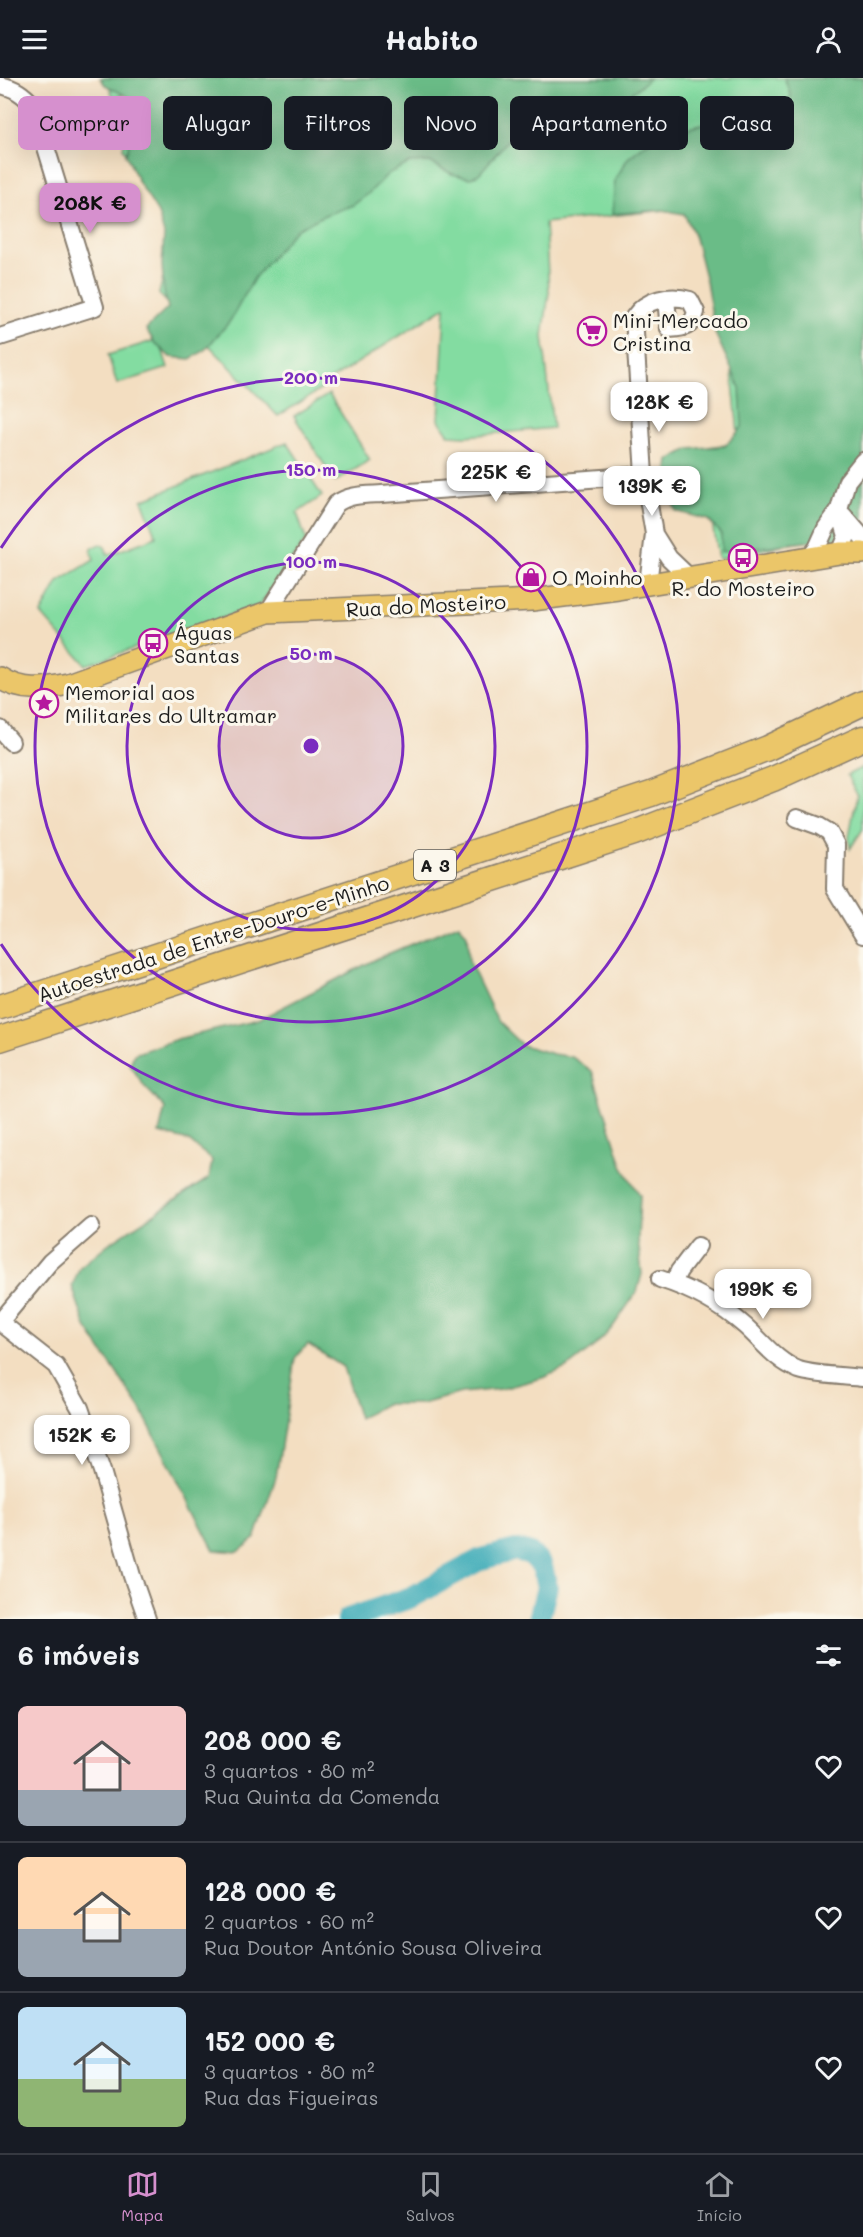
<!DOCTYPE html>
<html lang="pt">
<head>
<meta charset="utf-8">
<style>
  :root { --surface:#171b24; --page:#242831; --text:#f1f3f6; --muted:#9ea1a6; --line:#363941; --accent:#d690ce }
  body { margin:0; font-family:Mali,sans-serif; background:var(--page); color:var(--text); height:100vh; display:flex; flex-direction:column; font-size:22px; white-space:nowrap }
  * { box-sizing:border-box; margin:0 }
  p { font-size:20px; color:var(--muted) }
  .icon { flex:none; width:33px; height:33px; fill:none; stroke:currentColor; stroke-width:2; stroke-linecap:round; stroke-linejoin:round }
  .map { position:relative; height:1541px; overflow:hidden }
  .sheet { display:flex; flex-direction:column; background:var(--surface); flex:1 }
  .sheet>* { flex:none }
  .guide { position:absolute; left:18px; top:18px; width:828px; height:54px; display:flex; gap:12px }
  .price { position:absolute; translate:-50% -51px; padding:0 14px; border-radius:12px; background:#fff; color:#222; font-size:20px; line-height:39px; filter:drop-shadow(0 2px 3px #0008) }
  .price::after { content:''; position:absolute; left:50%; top:36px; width:18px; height:14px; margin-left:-9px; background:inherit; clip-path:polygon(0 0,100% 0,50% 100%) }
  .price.current { background:var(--accent); color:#111 }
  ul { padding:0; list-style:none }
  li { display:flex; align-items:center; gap:18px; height:150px; padding:0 18px }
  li+li { border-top:2px solid var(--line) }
  li span { display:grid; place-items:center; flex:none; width:168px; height:120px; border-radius:9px; color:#555 }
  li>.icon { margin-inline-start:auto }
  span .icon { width:72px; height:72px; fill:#fffc; stroke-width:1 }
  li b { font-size:26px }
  h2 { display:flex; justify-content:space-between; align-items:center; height:72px; padding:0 18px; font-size:26px }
  .chip { padding:0 21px; border-radius:9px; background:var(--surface); box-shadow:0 6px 24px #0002; font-size:21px; line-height:54px }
  .chip.current { background:var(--accent); color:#111 }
  header { display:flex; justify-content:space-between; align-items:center; height:78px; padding:0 18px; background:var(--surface); font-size:27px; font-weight:800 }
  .tab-bar { display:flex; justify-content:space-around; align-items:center; height:84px; border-top:2px solid var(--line); background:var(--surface); font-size:16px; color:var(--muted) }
  .tab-bar a { display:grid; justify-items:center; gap:3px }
  .tab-bar .current { color:var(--accent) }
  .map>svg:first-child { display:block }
  .green { fill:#83dca1; stroke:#507c5e; stroke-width:1.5 }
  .forest { fill:#6abc87; stroke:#436c52; stroke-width:1.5 }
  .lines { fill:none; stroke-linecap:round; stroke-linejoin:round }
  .river { stroke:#3aaab7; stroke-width:22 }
  .minor-casing { stroke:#887d6e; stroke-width:20 }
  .major-casing { stroke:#887d6e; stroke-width:24 }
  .highway-casing { stroke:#887d6e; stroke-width:27 }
  .minor { stroke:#fff; stroke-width:16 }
  .major { stroke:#ebc669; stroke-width:21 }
  .highway { stroke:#ebc669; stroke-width:24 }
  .ring { fill:none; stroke:#7b2cbf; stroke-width:3 }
  .labels { text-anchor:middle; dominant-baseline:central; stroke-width:6; stroke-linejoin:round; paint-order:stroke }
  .shield { fill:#fbf7ec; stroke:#5f5e5a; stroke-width:1.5 }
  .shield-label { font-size:18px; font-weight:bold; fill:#1c1c1c }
  .poi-label { font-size:20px; fill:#1c1c1c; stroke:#fbf7ec; text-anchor:start }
  .street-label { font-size:20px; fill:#1c1c1c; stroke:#fbf7ec }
  .centre { fill:#7b2cbf; stroke:#fbf7ec; stroke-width:3 }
  .ring-label { font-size:18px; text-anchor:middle; font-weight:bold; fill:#7b2cbf; stroke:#fbf7ec; stroke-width:6; stroke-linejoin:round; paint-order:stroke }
</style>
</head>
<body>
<header><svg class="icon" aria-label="menu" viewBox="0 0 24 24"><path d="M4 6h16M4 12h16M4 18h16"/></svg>Habito<svg class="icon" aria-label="person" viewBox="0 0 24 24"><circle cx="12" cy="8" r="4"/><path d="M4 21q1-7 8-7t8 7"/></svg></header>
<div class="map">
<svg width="863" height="1541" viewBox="0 0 863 1541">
  <rect width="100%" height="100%" fill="#fbf7ec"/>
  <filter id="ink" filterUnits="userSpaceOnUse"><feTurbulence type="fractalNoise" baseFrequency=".0167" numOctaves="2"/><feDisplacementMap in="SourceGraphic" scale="12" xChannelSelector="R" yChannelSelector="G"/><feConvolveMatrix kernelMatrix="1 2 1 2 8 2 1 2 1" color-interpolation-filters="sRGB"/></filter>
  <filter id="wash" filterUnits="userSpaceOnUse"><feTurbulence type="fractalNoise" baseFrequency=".008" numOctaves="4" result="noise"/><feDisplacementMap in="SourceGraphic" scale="24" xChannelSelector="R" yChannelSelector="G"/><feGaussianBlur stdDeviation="1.35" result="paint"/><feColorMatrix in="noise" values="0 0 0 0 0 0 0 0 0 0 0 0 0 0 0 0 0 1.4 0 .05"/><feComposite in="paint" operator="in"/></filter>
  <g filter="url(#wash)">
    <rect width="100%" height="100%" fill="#f3dec1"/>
    <!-- green -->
    <path class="green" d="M 106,0 L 863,0 L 804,463 L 718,481 L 700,370 L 739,365 L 729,264 L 685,130 L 545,145 L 549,214 L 543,258 L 553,350 L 466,358 L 449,357 L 439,342 L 445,229 L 324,306 L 325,309 L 278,338 L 159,216 L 163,199 L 166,144 L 123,70 L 143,13 L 113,19 Z
      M 159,261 L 168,290 L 117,306 L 108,277 Z
      M 329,316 L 370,382 L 335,404 L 294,338 Z
      M 287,364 L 322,418 L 297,435 L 306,462 L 260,527 L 86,587 L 41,536 L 58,504 L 94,482 L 91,473 L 93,469 L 100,466 L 105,469 L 108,477 L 156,459 L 142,422 Z
      M 863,689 L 863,751 L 850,771 L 849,758 L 857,717 L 847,697 Z"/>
    <!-- forest -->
    <path class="forest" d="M 100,0 L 650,0 L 618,26 L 531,46 L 508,62 L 479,96 L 470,100 L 452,96 L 430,84 L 410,85 L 389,95 L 368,116 L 353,127 L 325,137 L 295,152 L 255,199 L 230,243 L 204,273 L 190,281 L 170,279 L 154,264 L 146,251 L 168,230 L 164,214 L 162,187 L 164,156 L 158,135 L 139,105 L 126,77 L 136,37 L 127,18 L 105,7 Z
      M 784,0 L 863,0 L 863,457 L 721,474 L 721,455 L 708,442 L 676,433 L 666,410 L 669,382 L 689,371 L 725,368 L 742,349 L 740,310 L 715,255 L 706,203 L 694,156 L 684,136 L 662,132 L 612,136 L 615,102 L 628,80 L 647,65 L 680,51 L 714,43 L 767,43 L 787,32 L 791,17 Z
      M 459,846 L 467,857 L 469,883 L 498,944 L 522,967 L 553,976 L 572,979 L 592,993 L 623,1090 L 640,1117 L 638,1161 L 642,1196 L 637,1214 L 612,1250 L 596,1267 L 568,1289 L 542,1300 L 501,1311 L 461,1315 L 422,1326 L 385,1326 L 359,1341 L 343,1289 L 308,1266 L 295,1280 L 276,1399 L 255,1461 L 238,1474 L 214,1472 L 140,1330 L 86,1249 L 72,1208 L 80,1189 L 108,1166 L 209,1100 L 212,1082 L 189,1063 L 159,1055 L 165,1030 L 145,1009 L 130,987 L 134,976 L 177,961 L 258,942 L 378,880 Z"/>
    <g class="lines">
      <!-- river -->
      <path class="river" d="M 348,1541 L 412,1519 L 481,1481 L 516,1472 L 531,1476 L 542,1488 L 547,1509 L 539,1541"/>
    </g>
  </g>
  <g filter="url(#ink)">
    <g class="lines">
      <!-- minor casing -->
      <g class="minor-casing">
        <path id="minor" d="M 0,7 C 15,10 23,16 33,27 L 95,229 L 0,259
          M 839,432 L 847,458 L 840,475
          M 843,437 L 863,460
          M 654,456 L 644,397 L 634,239 C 646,221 670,216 690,222 L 696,234 C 692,250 683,250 669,251 L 666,221
          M 809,480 L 817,470 L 826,450 L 839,432 L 847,403 L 863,383
          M 648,506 L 654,456 L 669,480 L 689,499
          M 268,534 L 336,426 C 349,416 367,417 382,416 L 644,397
          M 0,651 L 11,664
          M 797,740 L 819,748 L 829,754 L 836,767 L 835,811 L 863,857
          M 660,1201 C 692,1211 720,1226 745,1248 C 762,1263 776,1283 799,1292 C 814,1297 845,1298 863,1300
          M 673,1205 L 679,1193 L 698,1168
          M 0,1244 L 56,1288 L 80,1330 L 102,1393 L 132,1498 L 147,1541
          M 0,1244 L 50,1184 L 91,1148"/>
      </g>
      <!-- major casing -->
      <g class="major-casing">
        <path id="major" d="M 0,600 C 21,614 44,611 68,606 L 268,534 L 532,522 L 618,511 L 840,475 L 863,475"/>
      </g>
      <!-- highway casing -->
      <g class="highway-casing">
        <path id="highway" d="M 0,929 L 651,716 L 768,670 L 863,625
          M 0,961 L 634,755 L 773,701 L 863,660"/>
      </g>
      <!-- minor -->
      <use href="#minor" class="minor"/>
      <!-- major -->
      <use href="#major" class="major"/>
      <!-- highway -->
      <use href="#highway" class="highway"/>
    </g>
  </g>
  <!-- distance rings -->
  <circle cx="311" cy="668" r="92" fill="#7b2cbf" fill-opacity=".12"/>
  <g class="ring">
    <circle cx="311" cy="668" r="92"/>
    <circle cx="311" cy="668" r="184"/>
    <circle cx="311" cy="668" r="276"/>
    <path d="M1 470A368 368 0 1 1 1 866"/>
  </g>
  <!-- icons -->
  <defs>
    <g id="supermarket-ring" transform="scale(1.5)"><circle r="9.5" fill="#fbf7ec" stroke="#b5179e" stroke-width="1.5"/><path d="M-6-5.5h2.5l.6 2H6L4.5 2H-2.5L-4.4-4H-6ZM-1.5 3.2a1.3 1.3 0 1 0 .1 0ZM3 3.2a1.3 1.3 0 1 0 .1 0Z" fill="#b5179e"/></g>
    <g id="bus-ring" transform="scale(1.5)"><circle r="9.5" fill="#fbf7ec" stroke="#b5179e" stroke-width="1.5"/><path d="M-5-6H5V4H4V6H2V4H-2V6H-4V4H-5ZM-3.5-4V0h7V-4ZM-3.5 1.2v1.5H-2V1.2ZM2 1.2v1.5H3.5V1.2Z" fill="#b5179e"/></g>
    <g id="shop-ring" transform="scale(1.5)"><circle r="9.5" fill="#fbf7ec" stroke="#b5179e" stroke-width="1.5"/><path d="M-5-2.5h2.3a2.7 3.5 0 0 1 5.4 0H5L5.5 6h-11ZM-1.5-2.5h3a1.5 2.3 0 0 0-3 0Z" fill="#b5179e"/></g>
    <g id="sight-ring" transform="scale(1.5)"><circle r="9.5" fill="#fbf7ec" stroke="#b5179e" stroke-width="1.5"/><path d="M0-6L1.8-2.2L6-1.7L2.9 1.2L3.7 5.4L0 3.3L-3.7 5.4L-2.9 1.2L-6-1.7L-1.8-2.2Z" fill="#b5179e"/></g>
  </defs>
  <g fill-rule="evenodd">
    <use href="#supermarket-ring" x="592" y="253"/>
    <use href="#bus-ring" x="743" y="480"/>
    <use href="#shop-ring" x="531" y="499"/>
    <use href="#bus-ring" x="153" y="565"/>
    <use href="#sight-ring" x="44" y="625"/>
  </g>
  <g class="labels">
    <!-- shield labels -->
    <rect class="shield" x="414" y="772" width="42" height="30" rx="4.5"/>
    <g class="shield-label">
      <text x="435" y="787">A 3</text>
    </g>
    <!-- poi labels -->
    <g class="poi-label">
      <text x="613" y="242">Mini-Mercado<tspan x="613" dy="23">Cristina</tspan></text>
      <text x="552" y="499">O Moinho</text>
      <text x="743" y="510" text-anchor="middle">R. do Mosteiro</text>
      <text x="174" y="554">Águas<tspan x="174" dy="23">Santas</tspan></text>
      <text x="65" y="614">Memorial aos<tspan x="65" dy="23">Militares do Ultramar</tspan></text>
    </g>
    <!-- street labels -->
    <g class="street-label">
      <text transform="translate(426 527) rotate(-3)">Rua do Mosteiro</text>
      <text transform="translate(213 860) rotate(-18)">Autoestrada de Entre-Douro-e-Minho</text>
    </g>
  </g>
  <circle cx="311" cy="668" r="9" class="centre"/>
  <g class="ring-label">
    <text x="311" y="306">200 m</text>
    <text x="311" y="398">150 m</text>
    <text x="311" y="490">100 m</text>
    <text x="311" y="582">50 m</text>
  </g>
</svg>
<b class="price current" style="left:90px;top:156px">208K €</b>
<b class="price" style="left:659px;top:355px">128K €</b>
<b class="price" style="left:496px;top:425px">225K €</b>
<b class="price" style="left:652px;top:439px">139K €</b>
<b class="price" style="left:763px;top:1242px">199K €</b>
<b class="price" style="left:82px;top:1388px">152K €</b>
<div class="guide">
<a class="chip current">Comprar</a>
<a class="chip">Alugar</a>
<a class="chip">Filtros</a>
<a class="chip">Novo</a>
<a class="chip">Apartamento</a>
<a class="chip">Casa</a>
</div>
</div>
<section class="sheet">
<h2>6 imóveis<svg class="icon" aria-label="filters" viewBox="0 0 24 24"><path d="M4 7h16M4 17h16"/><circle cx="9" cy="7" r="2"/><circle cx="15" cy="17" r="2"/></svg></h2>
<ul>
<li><span style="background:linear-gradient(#f6c9c9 70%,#9aa5b1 0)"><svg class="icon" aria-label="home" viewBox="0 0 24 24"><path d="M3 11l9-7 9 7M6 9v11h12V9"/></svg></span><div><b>208 000 €</b><p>3 quartos · 80 m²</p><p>Rua Quinta da Comenda</p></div><svg class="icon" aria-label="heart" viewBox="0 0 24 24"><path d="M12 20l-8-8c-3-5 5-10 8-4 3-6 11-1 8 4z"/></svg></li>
<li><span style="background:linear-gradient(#ffd9b3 60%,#9aa5b1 0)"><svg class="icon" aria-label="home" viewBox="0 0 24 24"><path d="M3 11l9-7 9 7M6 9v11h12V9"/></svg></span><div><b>128 000 €</b><p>2 quartos · 60 m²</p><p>Rua Doutor António Sousa Oliveira</p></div><svg class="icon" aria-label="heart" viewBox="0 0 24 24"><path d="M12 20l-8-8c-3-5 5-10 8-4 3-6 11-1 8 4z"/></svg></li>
<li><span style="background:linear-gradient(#bfe0f5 60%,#8fb573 0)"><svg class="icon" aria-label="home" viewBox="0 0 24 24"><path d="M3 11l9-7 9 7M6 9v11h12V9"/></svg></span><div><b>152 000 €</b><p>3 quartos · 80 m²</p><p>Rua das Figueiras</p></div><svg class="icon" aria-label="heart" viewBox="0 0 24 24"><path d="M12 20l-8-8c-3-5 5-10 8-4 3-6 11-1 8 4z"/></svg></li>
</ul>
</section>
<nav class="tab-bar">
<a class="current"><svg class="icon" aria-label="map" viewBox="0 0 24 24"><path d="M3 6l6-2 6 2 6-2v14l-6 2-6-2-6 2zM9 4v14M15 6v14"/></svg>Mapa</a>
<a><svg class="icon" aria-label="saved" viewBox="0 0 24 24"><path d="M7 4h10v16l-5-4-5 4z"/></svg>Salvos</a>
<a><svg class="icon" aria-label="home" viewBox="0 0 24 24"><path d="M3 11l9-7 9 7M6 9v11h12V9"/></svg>Início</a>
</nav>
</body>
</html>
